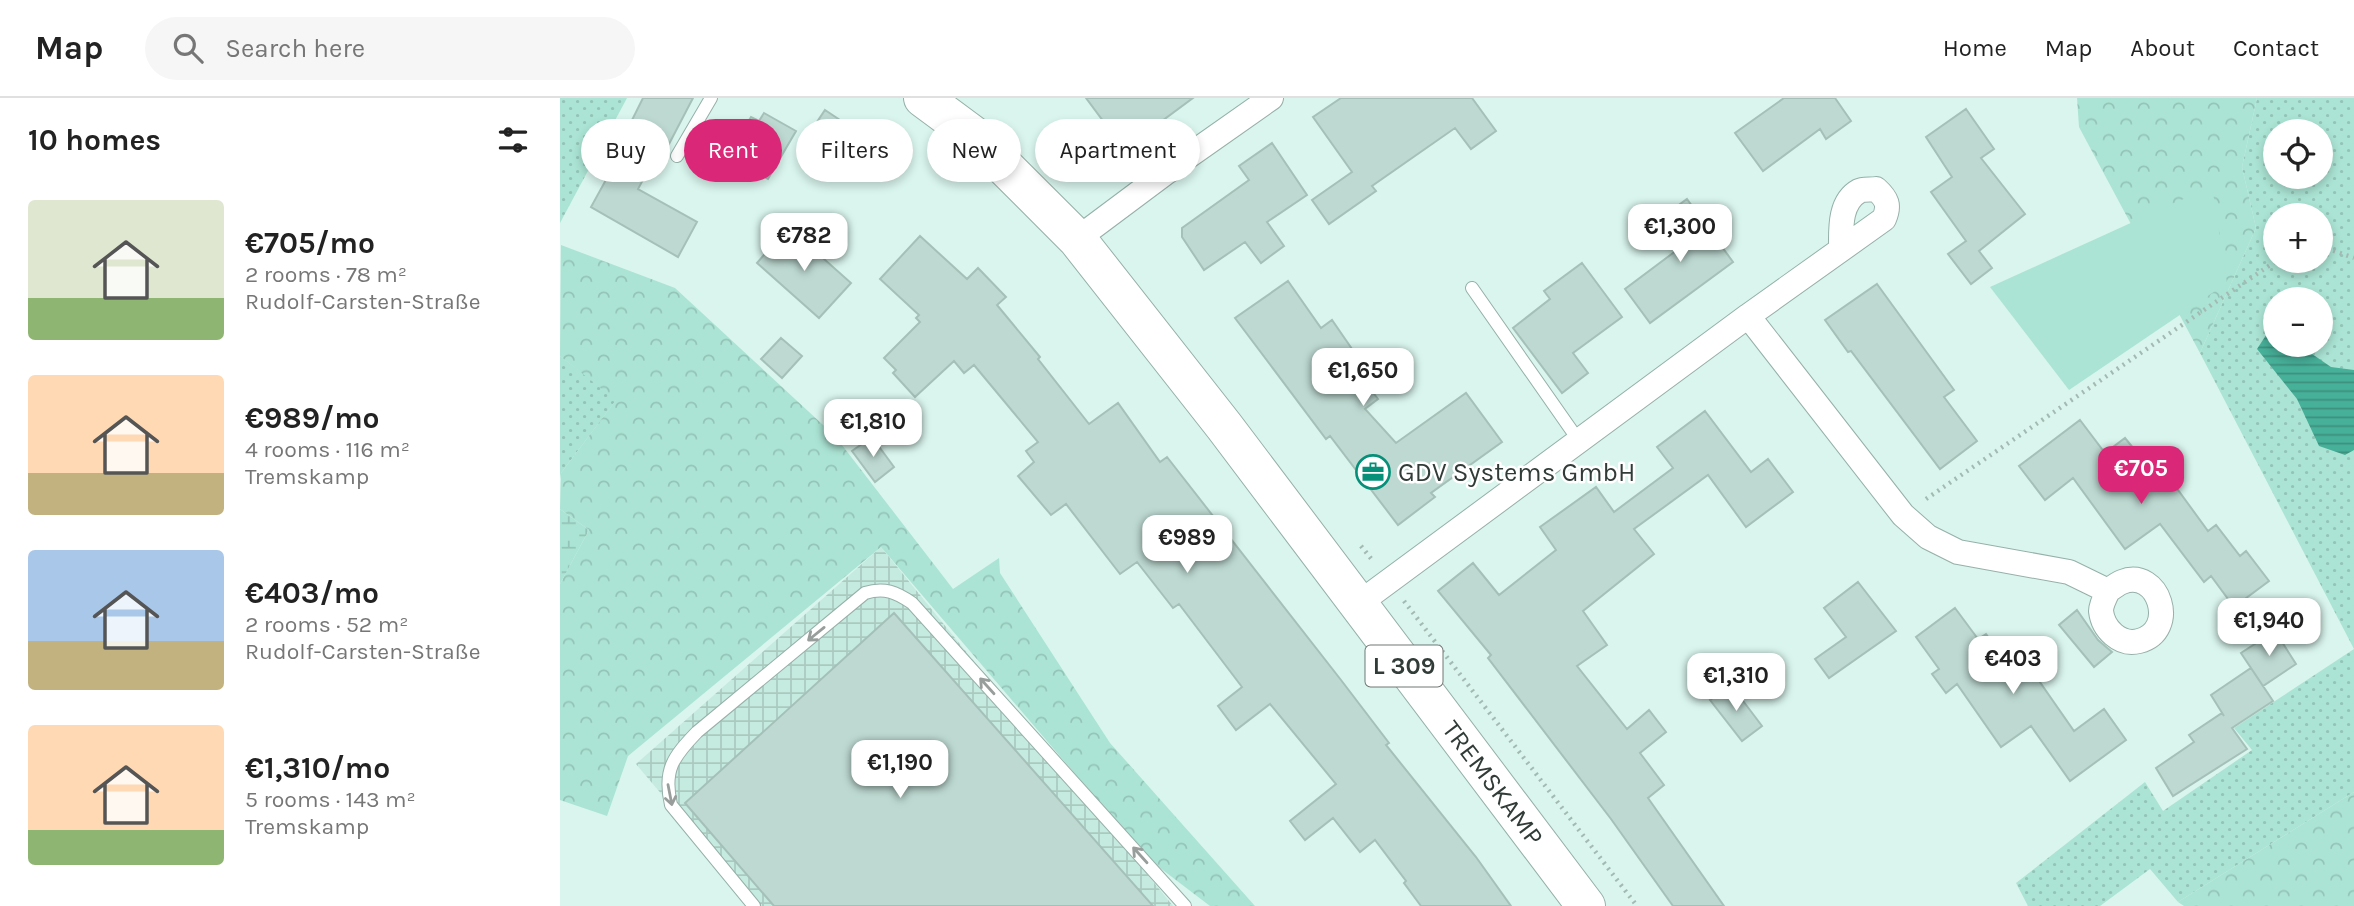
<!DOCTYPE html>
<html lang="en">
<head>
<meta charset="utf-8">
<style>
  :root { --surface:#fff; --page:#f6f6f6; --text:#222; --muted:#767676; --line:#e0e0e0; --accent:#db2777 }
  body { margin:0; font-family:Karla,sans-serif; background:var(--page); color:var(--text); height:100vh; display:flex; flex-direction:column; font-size:26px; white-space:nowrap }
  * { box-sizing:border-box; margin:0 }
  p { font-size:23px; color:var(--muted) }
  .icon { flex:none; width:38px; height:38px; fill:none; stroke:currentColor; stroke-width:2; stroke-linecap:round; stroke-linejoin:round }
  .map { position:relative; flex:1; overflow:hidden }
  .panel { display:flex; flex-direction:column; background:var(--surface); width:560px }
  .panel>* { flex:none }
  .hud { position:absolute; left:21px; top:21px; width:665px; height:63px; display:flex; gap:14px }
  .buttons { position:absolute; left:1703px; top:21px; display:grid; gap:14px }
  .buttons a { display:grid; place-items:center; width:70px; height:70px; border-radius:50%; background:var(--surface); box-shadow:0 4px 10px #0003; font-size:35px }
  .price { position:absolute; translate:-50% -60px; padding:0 16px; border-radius:14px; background:#fff; color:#222; font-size:23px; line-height:46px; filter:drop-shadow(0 2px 4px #0008) }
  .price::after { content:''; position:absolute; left:50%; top:42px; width:21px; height:16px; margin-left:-10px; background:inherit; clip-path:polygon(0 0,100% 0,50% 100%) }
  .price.on { background:var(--accent); color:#fff }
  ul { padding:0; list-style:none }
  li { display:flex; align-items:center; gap:21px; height:175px; padding:0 28px }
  li span { display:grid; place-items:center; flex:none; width:196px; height:140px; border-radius:7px; color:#555 }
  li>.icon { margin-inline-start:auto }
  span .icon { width:84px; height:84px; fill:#fffc; stroke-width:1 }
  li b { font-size:30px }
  h2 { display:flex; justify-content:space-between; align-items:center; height:84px; padding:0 28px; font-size:30px }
  .chip { padding:0 24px; border-radius:32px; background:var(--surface); box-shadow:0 4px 10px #0003; font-size:24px; line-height:63px }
  .chip.on { background:var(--accent); color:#fff }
  header { display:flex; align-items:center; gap:42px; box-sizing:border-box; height:98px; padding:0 35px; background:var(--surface); border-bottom:2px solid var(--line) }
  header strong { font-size:33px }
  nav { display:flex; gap:38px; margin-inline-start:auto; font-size:24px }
  .search { width:490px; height:63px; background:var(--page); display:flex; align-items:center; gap:18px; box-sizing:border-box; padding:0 24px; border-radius:38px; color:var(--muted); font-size:26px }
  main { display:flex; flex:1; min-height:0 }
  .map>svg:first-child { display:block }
  .industrial { fill:url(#industrial-grid) }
  .grass { fill:url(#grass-dots); fill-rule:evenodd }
  .forest { fill:url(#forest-crowns) }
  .wetland { fill:url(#wetland-marsh) }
  .park { fill:#abe4d4 }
  .water { fill:url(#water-rules) }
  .building { fill:#bdd9d1; stroke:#a5c0b8; stroke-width:2 }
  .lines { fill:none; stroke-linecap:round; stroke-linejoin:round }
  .lane-casing { stroke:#96b0a9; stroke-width:14 }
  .street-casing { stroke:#96b0a9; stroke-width:26 }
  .primary-casing { stroke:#96b0a9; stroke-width:40 }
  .path { stroke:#a3bab3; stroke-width:4.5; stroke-dasharray:2 5; stroke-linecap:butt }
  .lane { stroke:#fff; stroke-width:12 }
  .street { stroke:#fff; stroke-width:24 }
  .primary { stroke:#fff; stroke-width:38 }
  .oneway { stroke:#989e9c }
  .labels { text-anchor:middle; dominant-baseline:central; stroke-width:5; stroke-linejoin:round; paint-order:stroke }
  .shield { fill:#fff; stroke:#6f7674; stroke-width:2 }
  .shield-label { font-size:24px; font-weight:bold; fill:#313c39 }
  .poi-label { font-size:26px; fill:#313c39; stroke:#fff; text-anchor:start }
  .street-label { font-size:26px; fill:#313c39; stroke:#fff }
</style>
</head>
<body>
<header>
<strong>Map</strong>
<div class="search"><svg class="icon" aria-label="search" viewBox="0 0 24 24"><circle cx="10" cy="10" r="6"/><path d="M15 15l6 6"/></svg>Search here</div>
<nav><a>Home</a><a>Map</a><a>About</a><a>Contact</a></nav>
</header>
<main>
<section class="panel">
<h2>10 homes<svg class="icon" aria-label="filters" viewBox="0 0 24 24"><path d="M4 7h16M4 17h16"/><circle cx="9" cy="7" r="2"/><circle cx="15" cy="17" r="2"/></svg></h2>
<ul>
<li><span style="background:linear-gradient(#dfe7d0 70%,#8fb573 0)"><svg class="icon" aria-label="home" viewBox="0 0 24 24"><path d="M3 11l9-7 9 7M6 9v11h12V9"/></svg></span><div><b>€705/mo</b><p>2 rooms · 78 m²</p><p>Rudolf-Carsten-Straße</p></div></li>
<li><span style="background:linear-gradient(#ffd9b3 70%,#c2b280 0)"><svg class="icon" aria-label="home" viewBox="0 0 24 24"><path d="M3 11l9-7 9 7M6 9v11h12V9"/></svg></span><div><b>€989/mo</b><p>4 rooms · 116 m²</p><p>Tremskamp</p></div></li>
<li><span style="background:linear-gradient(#a9c7e8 65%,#c2b280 0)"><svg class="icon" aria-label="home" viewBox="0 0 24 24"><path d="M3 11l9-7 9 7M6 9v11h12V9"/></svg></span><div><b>€403/mo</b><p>2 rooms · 52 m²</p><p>Rudolf-Carsten-Straße</p></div></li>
<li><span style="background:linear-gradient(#ffd9b3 75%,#8fb573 0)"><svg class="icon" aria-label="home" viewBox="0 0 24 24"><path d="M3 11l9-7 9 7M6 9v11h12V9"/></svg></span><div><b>€1,310/mo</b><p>5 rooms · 143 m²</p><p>Tremskamp</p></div></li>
</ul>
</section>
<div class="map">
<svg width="1794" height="808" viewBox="0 0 1794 808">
  <defs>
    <pattern id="industrial-grid" width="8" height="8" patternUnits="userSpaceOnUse" patternTransform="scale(1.75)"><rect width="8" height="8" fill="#c5eadf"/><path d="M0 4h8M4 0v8" fill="none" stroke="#aacac0"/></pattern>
    <pattern id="grass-dots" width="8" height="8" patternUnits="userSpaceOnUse" patternTransform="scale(1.75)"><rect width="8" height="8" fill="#abe4d4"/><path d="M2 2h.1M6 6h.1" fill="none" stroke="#94c4b7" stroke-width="1.8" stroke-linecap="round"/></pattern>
    <pattern id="forest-crowns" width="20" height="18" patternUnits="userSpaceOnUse" patternTransform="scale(1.75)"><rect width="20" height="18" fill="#abe4d4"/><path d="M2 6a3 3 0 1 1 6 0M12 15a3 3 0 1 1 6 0" fill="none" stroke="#94c4b7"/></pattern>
    <pattern id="wetland-marsh" width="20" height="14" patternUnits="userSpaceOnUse" patternTransform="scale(1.75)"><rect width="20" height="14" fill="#abe4d4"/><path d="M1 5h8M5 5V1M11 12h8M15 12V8" fill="none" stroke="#94c4b7"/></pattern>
    <pattern id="water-rules" width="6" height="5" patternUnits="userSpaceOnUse" patternTransform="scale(1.75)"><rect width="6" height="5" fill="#47b099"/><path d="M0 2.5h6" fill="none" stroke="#3c907e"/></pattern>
  </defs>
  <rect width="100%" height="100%" fill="#d9f5ed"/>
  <!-- industrial -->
  <path class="industrial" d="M 321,449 L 613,808 L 196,808 L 76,666 Z"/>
  <!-- grass -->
  <path class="grass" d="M 0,0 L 67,0 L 0,125 Z
    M 1697,0 L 1794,0 L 1794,694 L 1618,804 L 1590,771 L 1540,808 L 1468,808 L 1456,785 L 1585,684 L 1603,713 L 1692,652 L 1674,630 L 1794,551 L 1640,255 L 1696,130 L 1682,69 ZM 1715,33 L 1760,33 L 1760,79 L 1715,79 ZM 1715,117 L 1760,117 L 1760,163 L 1715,163 ZM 1715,201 L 1760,201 L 1760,247 L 1715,247 Z
    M 0,258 L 57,301 L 1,375 L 0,381 Z"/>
  <!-- forest -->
  <path class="forest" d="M 1517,0 L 1697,0 L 1682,69 L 1696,130 L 1640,255 L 1519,29 Z
    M 1,147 L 115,190 L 275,338 L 393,491 L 439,460 L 440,475 L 550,645 L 695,808 L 650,808 L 587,760 L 321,449 L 68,658 L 47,718 L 0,702 L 0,486 L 29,432 L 0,411 L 1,375 L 56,302 L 0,258 Z
    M 1794,694 L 1794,808 L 1624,808 L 1618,804 Z"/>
  <!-- wetland -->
  <path class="wetland" d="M 0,411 L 29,432 L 0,486 Z"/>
  <!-- park -->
  <path class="park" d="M 1652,88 L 1667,185 L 1509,292 L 1430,189 Z"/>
  <!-- water -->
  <path class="water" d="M 1712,228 L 1715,230 L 1715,247 L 1739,247 L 1771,269 L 1794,272 L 1794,352 L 1785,357 L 1759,348 L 1737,301 L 1697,251 Z"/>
  <!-- building -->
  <path class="building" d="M 83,0 L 133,0 L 109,46 L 104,43 L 78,91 L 137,124 L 118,159 L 31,109 L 75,29 L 70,26 Z
    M 526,0 L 633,0 L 564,51 Z
    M 781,0 L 912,0 L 936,33 L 911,51 L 895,30 L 812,88 L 816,93 L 769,126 L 752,102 L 792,74 L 753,19 Z
    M 1224,0 L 1275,0 L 1291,23 L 1266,41 L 1260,31 L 1203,73 L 1175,35 Z
    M 1406,11 L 1434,51 L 1421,60 L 1465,116 L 1419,153 L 1432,170 L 1411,186 L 1388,156 L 1406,143 L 1371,94 L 1392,79 L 1366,39 Z
    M 265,12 L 289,28 L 267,61 L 243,45 Z
    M 204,15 L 236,33 L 208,81 L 168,58 L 191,19 L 199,23 Z
    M 712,45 L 747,97 L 707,124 L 724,148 L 701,165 L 685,144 L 644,172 L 622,139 L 622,130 L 689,82 L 679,68 Z
    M 1127,101 L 1173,164 L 1090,225 L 1065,191 L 1121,149 L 1100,121 Z
    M 228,129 L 291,185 L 259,220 L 197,165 Z
    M 360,138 L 407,181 L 418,170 L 446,199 L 437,207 L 480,259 L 478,261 L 529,326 L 558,305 L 600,364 L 607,359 L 781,582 L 829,645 L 826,647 L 916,759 L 951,808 L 861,808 L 844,785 L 846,783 L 815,742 L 800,754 L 773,720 L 745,742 L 730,723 L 776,686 L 710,606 L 676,632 L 658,608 L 682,589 L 619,506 L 613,510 L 577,464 L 560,476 L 506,406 L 491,417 L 458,378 L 474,364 L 466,353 L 478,344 L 414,267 L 404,275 L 394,263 L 355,299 L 333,275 L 336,272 L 324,260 L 360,224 L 356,220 L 359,217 L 320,181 Z
    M 1022,165 L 1062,219 L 1013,255 L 1028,275 L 1002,295 L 953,230 L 990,201 L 984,193 Z
    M 728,183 L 761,230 L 772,222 L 792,251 L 786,255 L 793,265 L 791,266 L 818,301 L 805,311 L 836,345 L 906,295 L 942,344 L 871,395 L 875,399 L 838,427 L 770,338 L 766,341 L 675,220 Z
    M 1317,186 L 1394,292 L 1384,299 L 1417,343 L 1380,371 L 1291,253 L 1288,254 L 1265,222 Z
    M 221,240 L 242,258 L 222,280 L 201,261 Z
    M 1145,313 L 1191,374 L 1208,361 L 1233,394 L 1186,429 L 1148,377 L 1074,431 L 1094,456 L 1023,513 L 1047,547 L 1017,568 L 1067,631 L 1089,612 L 1106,634 L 1080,655 L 1104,687 L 1088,700 L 1164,808 L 1113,808 L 1051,721 L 928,560 L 931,557 L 878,493 L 913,465 L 939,497 L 996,452 L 980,429 L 1036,389 L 1054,414 L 1113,370 L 1097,349 Z
    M 1520,322 L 1545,355 L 1565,340 L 1591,372 L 1599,366 L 1648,433 L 1656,427 L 1680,458 L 1686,453 L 1709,483 L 1674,509 L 1651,478 L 1644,484 L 1600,426 L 1565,451 L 1513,380 L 1485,402 L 1459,368 Z
    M 312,339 L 334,369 L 315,384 L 292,353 Z
    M 1298,484 L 1336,533 L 1269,580 L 1255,561 L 1286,539 L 1264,510 Z
    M 1395,510 L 1418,541 L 1426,536 L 1448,566 L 1461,557 L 1514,633 L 1544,611 L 1566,642 L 1510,683 L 1471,628 L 1441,649 L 1397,586 L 1386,595 L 1372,576 L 1379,571 L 1356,539 Z
    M 1517,512 L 1538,542 L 1552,554 L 1534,569 L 1499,527 Z
    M 334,515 L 593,808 L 214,808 L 125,705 Z
    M 1715,533 L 1736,566 L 1703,588 L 1681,555 Z
    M 1691,570 L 1713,603 L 1672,630 L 1687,651 L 1613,698 L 1596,670 L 1634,644 L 1629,637 L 1662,615 L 1664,618 L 1651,597 Z
    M 1171,587 L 1202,628 L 1182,643 L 1150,602 Z"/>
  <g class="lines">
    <!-- lane casing -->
    <g class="lane-casing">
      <path id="lane" d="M 117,58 L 151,0
        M 912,190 L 1019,343
        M 194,808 L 111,707 C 103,672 113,659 137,634 L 305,495 C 324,489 336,494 352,505 L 625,808"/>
    </g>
    <!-- street casing -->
    <g class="street-casing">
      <path id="street" d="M 517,141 L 620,64 L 711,0
        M 1188,218 L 1324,121 C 1330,107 1327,101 1316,91 C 1312,92 1303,91 1299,93 C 1279,104 1281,132 1281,151
        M 798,506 L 1188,218 L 1343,417 L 1368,439 L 1398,454 L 1509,474 L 1548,493 C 1552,490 1557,486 1562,484 C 1599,469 1619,533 1579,543 C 1560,548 1543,531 1541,513 C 1541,507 1545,499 1548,493"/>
    </g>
    <!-- primary casing -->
    <g class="primary-casing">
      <g id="primary">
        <path id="s1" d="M 363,0 L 413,37 L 517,141 L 664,328 L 1026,808"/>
      </g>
    </g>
    <!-- path -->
    <path class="path" d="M 1760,148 L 1794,160
      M 1366,401 L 1716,163
      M 801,448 L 813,463
      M 844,503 L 1077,808"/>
    <!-- lane -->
    <use href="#lane" class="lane"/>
    <!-- street -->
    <use href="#street" class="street"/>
    <!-- primary -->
    <use href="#primary" class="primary"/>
  </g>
  <!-- one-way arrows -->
  <defs><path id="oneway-shaft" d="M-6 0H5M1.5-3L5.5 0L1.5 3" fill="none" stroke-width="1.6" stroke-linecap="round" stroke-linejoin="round" transform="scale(1.75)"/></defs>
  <g class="oneway">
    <use href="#oneway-shaft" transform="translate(256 536) rotate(141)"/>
    <use href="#oneway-shaft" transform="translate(427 588) rotate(-132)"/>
    <use href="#oneway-shaft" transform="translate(110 697) rotate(79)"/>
    <use href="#oneway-shaft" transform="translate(580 757) rotate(-132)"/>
  </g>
  <!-- icons -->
  <defs>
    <g id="office-ring" transform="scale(1.75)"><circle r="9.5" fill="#fff" stroke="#079079" stroke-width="1.5"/><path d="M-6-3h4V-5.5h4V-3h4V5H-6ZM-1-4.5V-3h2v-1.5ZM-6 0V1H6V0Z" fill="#079079"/></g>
  </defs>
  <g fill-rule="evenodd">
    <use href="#office-ring" x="813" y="374"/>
  </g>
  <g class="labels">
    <!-- shield labels -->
    <rect class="shield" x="805.5" y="547.5" width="77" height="41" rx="5"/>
    <g class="shield-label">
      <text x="844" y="568">L 309</text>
    </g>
    <!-- poi labels -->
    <g class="poi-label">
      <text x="838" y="374">GDV Systems GmbH</text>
    </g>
    <!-- street labels -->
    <g class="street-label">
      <text stroke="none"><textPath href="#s1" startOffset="894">TREMSKAMP</textPath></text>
    </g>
  </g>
</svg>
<div class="buttons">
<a><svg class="icon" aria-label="locate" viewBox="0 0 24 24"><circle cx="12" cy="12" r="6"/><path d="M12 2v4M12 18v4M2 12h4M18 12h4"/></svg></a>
<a>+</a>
<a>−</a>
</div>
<b class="price" style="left:1120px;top:166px">€1,300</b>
<b class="price" style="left:244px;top:175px">€782</b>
<b class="price" style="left:803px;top:310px">€1,650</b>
<b class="price" style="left:313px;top:361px">€1,810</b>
<b class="price on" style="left:1581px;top:408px">€705</b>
<b class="price" style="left:627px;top:477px">€989</b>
<b class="price" style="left:1709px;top:560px">€1,940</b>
<b class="price" style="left:1453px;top:598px">€403</b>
<b class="price" style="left:1176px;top:615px">€1,310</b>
<b class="price" style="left:340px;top:702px">€1,190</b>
<div class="hud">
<a class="chip">Buy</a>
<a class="chip on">Rent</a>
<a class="chip">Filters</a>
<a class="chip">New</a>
<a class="chip">Apartment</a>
</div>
</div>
</main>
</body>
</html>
